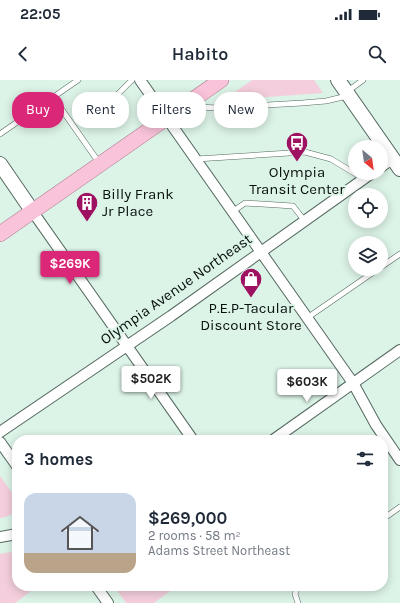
<!DOCTYPE html>
<html lang="en">
<head>
<meta charset="utf-8">
<style>
  :root { --surface:#fff; --page:#f2f2f3; --text:#1f2937; --muted:#747a83; --accent:#db2777 }
  body { margin:0; font-family:Karla,sans-serif; background:var(--page); color:var(--text); height:100vh; display:flex; flex-direction:column; font-size:15px; white-space:nowrap }
  * { box-sizing:border-box; margin:0 }
  p { font-size:13px; color:var(--muted) }
  .icon { flex:none; width:22px; height:22px; fill:none; stroke:currentColor; stroke-width:2; stroke-linecap:round; stroke-linejoin:round }
  .map { position:relative; flex:1; overflow:hidden }
  .side { position:absolute; left:12px; top:355px; width:376px; height:156px; display:flex; flex-direction:column; background:var(--surface); border-radius:16px; box-shadow:0 2px 10px #0003 }
  .side>* { flex:none }
  .hud { position:absolute; left:12px; top:12px; width:376px; height:36px; display:flex; gap:8px }
  .needle { width:26px; rotate:151deg }
  .tools { position:absolute; left:348px; top:60px; display:grid; gap:8px }
  .tools a { display:grid; place-items:center; width:40px; height:40px; border-radius:50%; background:var(--surface); box-shadow:0 2px 10px #0003; font-size:20px }
  .price { position:absolute; translate:-50% -34px; padding:0 9px; border-radius:4px; background:#fff; color:#222; font-size:13px; line-height:26px; filter:drop-shadow(0 1px 2px #0008) }
  .price::after { content:''; position:absolute; left:50%; top:24px; width:12px; height:9px; margin-left:-6px; background:inherit; clip-path:polygon(0 0,100% 0,50% 100%) }
  .price.current { background:var(--accent); color:#fff }
  ul { padding:0; list-style:none }
  li { display:flex; align-items:center; gap:12px; height:100px; padding:0 12px }
  li span { display:grid; place-items:center; flex:none; width:112px; height:80px; border-radius:12px; color:#555 }
  li>.icon { margin-inline-start:auto }
  span .icon { width:48px; height:48px; fill:#fffc; stroke-width:1 }
  li b { font-size:17px }
  h2 { display:flex; justify-content:space-between; align-items:center; height:48px; padding:0 12px; font-size:17px }
  .tag { padding:0 14px; border-radius:16px; background:var(--surface); box-shadow:0 2px 10px #0003; font-size:14px; line-height:36px }
  .tag.current { background:var(--accent); color:#fff }
  .status { display:flex; justify-content:space-between; align-items:center; height:28px; padding:0 20px; background:var(--surface); direction:ltr }
  .status svg { height:11px; fill:currentColor }
  header { display:flex; justify-content:space-between; align-items:center; height:52px; padding:0 12px; background:var(--surface); font-size:18px; font-weight:600 }
  .map>svg:first-child { display:block }
  .green { fill:#f4cedc }
  .lines { fill:none; stroke-linecap:round; stroke-linejoin:round }
  .lane-casing { stroke:#55695f; stroke-width:6 }
  .street-casing { stroke:#55695f; stroke-width:12 }
  .secondary-casing { stroke:#55695f; stroke-width:16 }
  .primary-casing { stroke:#a26a81; stroke-width:16 }
  .lane { stroke:#fff; stroke-width:5 }
  .street { stroke:#fff; stroke-width:10 }
  .secondary { stroke:#fff; stroke-width:14 }
  .primary { stroke:#f9c3d9; stroke-width:15 }
  .labels { text-anchor:middle; dominant-baseline:central; stroke-width:4; stroke-linejoin:round; paint-order:stroke }
  .poi-label { font-size:15px; fill:#08100c; stroke:#dcf3e7 }
  .street-label { font-size:15px; fill:#08100c; stroke:#dcf3e7 }
</style>
</head>
<body>
<div class="status"><b>22:05</b><svg viewBox="0 0 49 12"><path d="M0 12V9h3v3zM5 12V6h3v6zM10 12V3h3v9zM15 12V0h3v12zM26 1h20v11H26zM47 4h2v5h-2z"/></svg></div>
<header><svg class="icon" aria-label="back" viewBox="0 0 24 24"><path d="M15 5l-7 7 7 7"/></svg>Habito<svg class="icon" aria-label="search" viewBox="0 0 24 24"><circle cx="10" cy="10" r="6"/><path d="M15 15l6 6"/></svg></header>
<div class="map">
<svg width="400" height="523" viewBox="0 0 400 523">
  <rect width="100%" height="100%" fill="#dcf3e7"/>
  <!-- green -->
  <path class="green" d="M 252,0 L 314,0 L 323,13 L 224,20 Z
    M 0,396 C 11,412 32,433 0,438 Z
    M 17,471 L 17,506 L 38,506 L 15,523 L 0,523 L 0,474 Z
    M 114,506 L 177,506 L 154,523 L 126,523 Z"/>
  <g class="lines">
    <!-- lane casing -->
    <g class="lane-casing">
      <path id="lane" d="M 348,11 L 363,0
        M 53,17 L 100,84
        M 115,17 L 132,0
        M 193,21 L 198,27 L 218,28 L 302,23 L 326,21 L 347,16
        M 0,54 L 78,0
        M 196,79 L 305,72 L 331,79 L 364,99
        M 232,132 L 245,123 L 293,126 L 304,140
        M 381,187 L 400,174
        M 307,238 L 378,189
        M 383,439 L 400,427
        M 298,506 L 295,514 L 298,523"/>
    </g>
    <!-- street casing -->
    <g class="street-casing">
      <path id="street" d="M 140,0 L 353,303 L 376,345 L 400,380
        M 381,87 L 392,79
        M 33,132 L 193,360
        M 0,352 L 171,236 L 372,93
        M 273,360 L 400,270
        M 0,362 L 17,386
        M 0,457 L 17,454
        M 96,506 L 108,523"/>
    </g>
    <!-- secondary casing -->
    <g class="secondary-casing">
      <path id="secondary" d="M 338,0 L 400,89
        M 0,84 L 33,132"/>
    </g>
    <!-- primary casing -->
    <g class="primary-casing">
      <path id="primary" d="M 0,154 L 221,0"/>
    </g>
    <!-- lane -->
    <use href="#lane" class="lane"/>
    <!-- street -->
    <use href="#street" class="street"/>
    <!-- secondary -->
    <use href="#secondary" class="secondary"/>
    <!-- primary -->
    <use href="#primary" class="primary"/>
  </g>
  <!-- icons -->
  <defs>
    <g id="bus-pin" transform="scale(1.15)"><path d="M0 17L-7.5 6A9.5 9.5 0 1 1 7.5 6Z" fill="#9d1160" stroke="#dcf3e7"/><path d="M-5-6H5V4H4V6H2V4H-2V6H-4V4H-5ZM-3.5-4V0h7V-4ZM-3.5 1.2v1.5H-2V1.2ZM2 1.2v1.5H3.5V1.2Z" fill="#fff"/></g>
    <g id="building-pin" transform="scale(1.15)"><path d="M0 17L-7.5 6A9.5 9.5 0 1 1 7.5 6Z" fill="#9d1160" stroke="#dcf3e7"/><path d="M-4-6H4V6H1V3H-1V6H-4ZM-2.5-4.3h1.7v1.8h-1.7ZM.8-4.3h1.7v1.8H.8ZM-2.5-1h1.7V.8h-1.7ZM.8-1h1.7V.8H.8Z" fill="#fff"/></g>
    <g id="shop-pin" transform="scale(1.15)"><path d="M0 17L-7.5 6A9.5 9.5 0 1 1 7.5 6Z" fill="#9d1160" stroke="#dcf3e7"/><path d="M-5-2.5h2.3a2.7 3.5 0 0 1 5.4 0H5L5.5 6h-11ZM-1.5-2.5h3a1.5 2.3 0 0 0-3 0Z" fill="#fff"/></g>
  </defs>
  <g fill-rule="evenodd">
    <use href="#bus-pin" x="297" y="63"/>
    <use href="#building-pin" x="87" y="123"/>
    <use href="#shop-pin" x="251" y="199"/>
  </g>
  <g class="labels">
    <!-- poi labels -->
    <g class="poi-label">
      <text x="297" y="92">Olympia<tspan x="297" dy="17">Transit Center</tspan></text>
      <text x="102" y="114" text-anchor="start">Billy Frank<tspan x="102" dy="17">Jr Place</tspan></text>
      <text x="251" y="228">P.E.P-Tacular<tspan x="251" dy="17">Discount Store</tspan></text>
    </g>
    <!-- street labels -->
    <g class="street-label">
      <text transform="translate(176 209) rotate(-35)">Olympia Avenue Northeast</text>
    </g>
  </g>
</svg>
<div class="tools">
<a><svg class="needle" viewBox="-14 -14 28 28"><path d="M0-13l5 13h-10z" fill="#e53935"/><path d="M0 13l5-13h-10z" fill="#747a83"/></svg></a>
<a><svg class="icon" aria-label="locate" viewBox="0 0 24 24"><circle cx="12" cy="12" r="6"/><path d="M12 2v4M12 18v4M2 12h4M18 12h4"/></svg></a>
<a><svg class="icon" aria-label="layers" viewBox="0 0 24 24"><path d="M12 4l9 5-9 5-9-5zM3 14l9 5 9-5"/></svg></a>
</div>
<b class="price current" style="left:70px;top:205px">$269K</b>
<b class="price" style="left:151px;top:320px">$502K</b>
<b class="price" style="left:307px;top:323px">$603K</b>
<div class="hud">
<a class="tag current">Buy</a>
<a class="tag">Rent</a>
<a class="tag">Filters</a>
<a class="tag">New</a>
</div>
<section class="side">
<h2>3 homes<svg class="icon" aria-label="filters" viewBox="0 0 24 24"><path d="M4 7h16M4 17h16"/><circle cx="9" cy="7" r="2"/><circle cx="15" cy="17" r="2"/></svg></h2>
<ul>
<li><span style="background:linear-gradient(#c9d6e8 75%,#b9a48a 0)"><svg class="icon" aria-label="home" viewBox="0 0 24 24"><path d="M3 11l9-7 9 7M6 9v11h12V9"/></svg></span><div><b>$269,000</b><p>2 rooms · 58 m²</p><p>Adams Street Northeast</p></div></li>
</ul>
</section>
</div>
</body>
</html>
